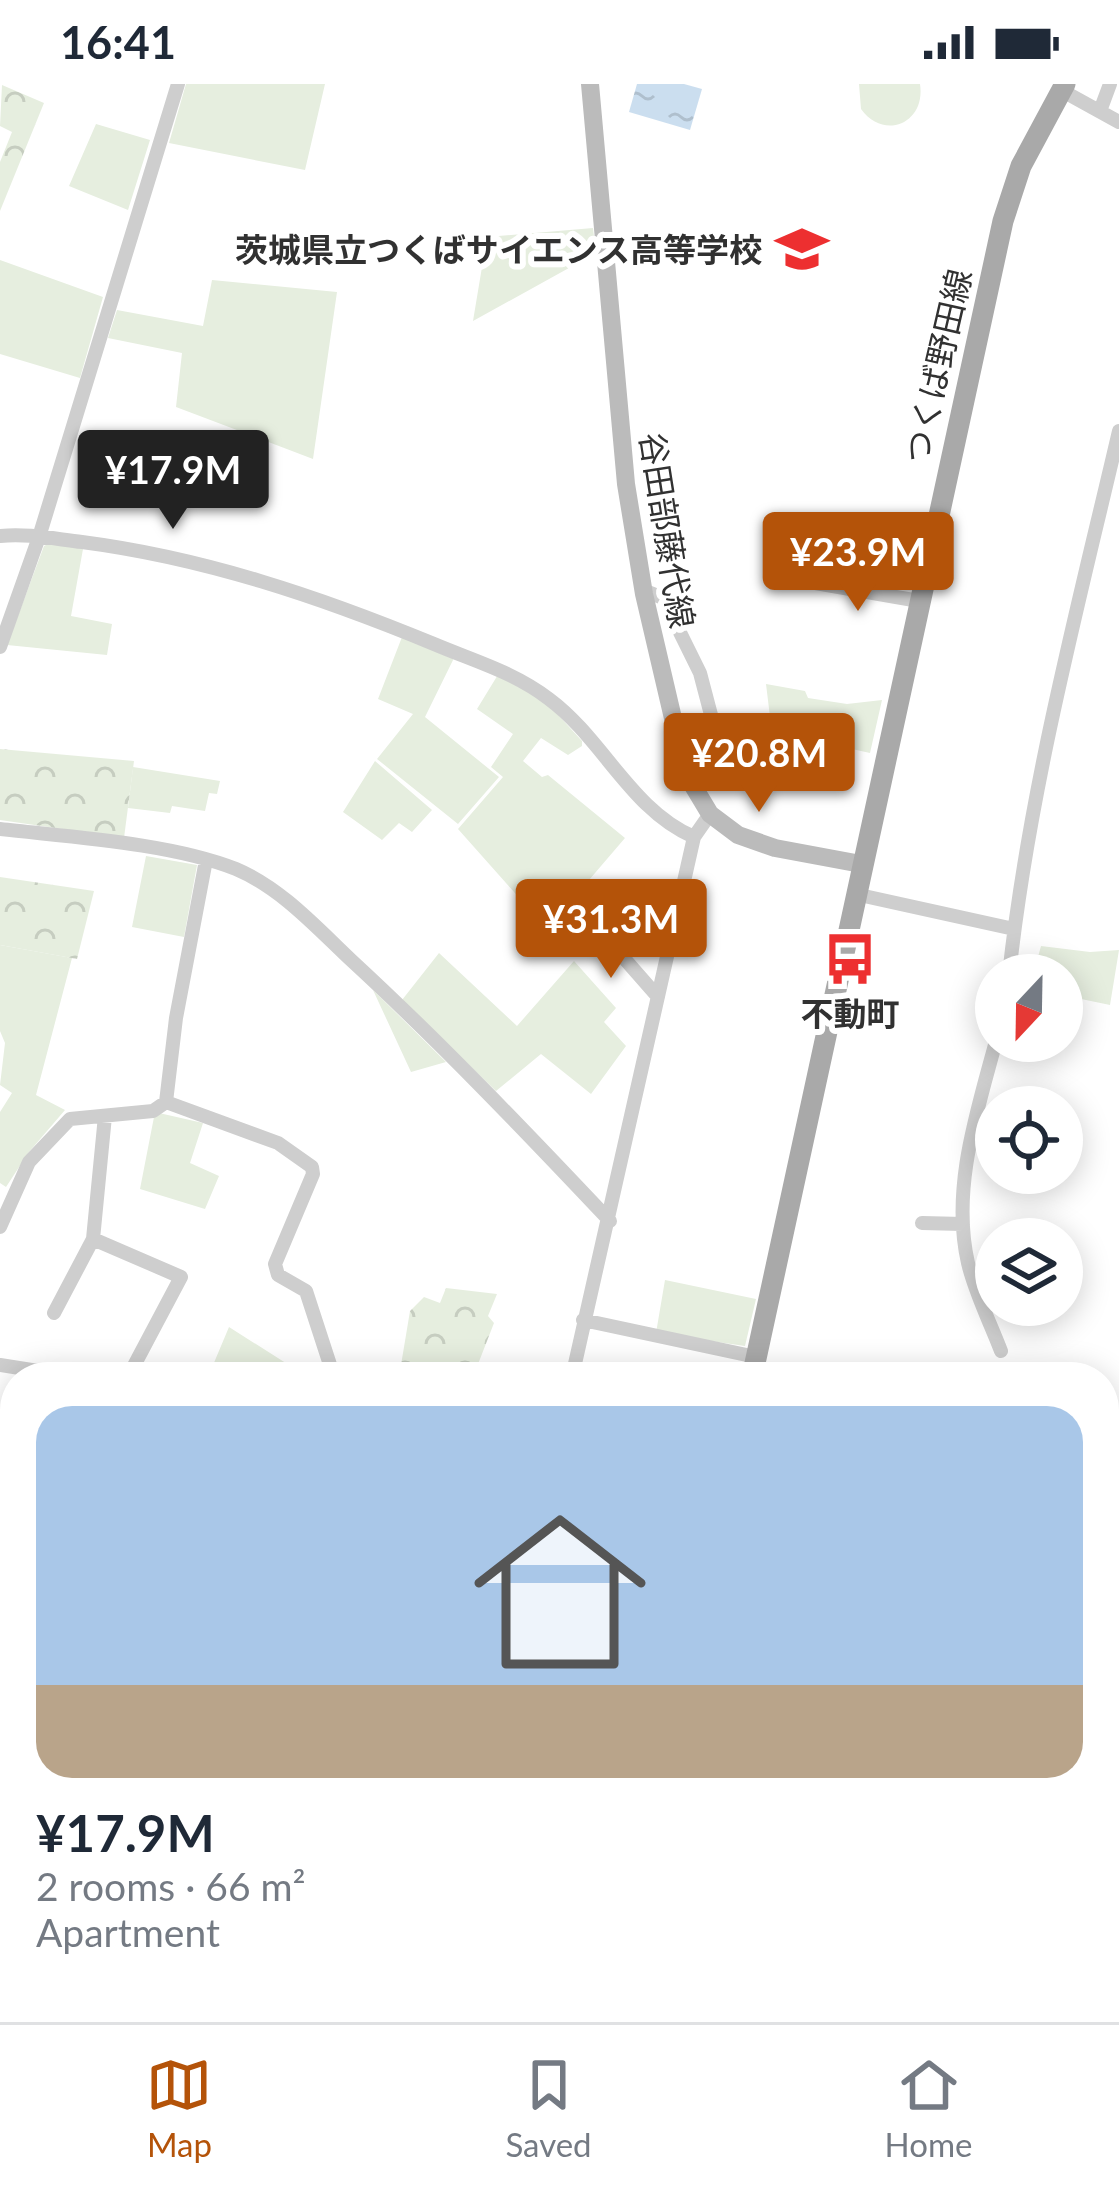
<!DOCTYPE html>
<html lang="en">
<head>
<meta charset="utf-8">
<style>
  :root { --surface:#fff; --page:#f2f2f3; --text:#1f2937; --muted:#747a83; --line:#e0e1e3; --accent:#b45309 }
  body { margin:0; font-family:Lato,"Noto Sans JP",sans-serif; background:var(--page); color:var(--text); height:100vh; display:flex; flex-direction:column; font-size:45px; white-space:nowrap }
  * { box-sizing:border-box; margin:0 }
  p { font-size:39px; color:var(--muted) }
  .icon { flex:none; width:66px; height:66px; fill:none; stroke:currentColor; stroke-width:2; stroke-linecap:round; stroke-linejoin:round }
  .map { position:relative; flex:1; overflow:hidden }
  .side { position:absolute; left:0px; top:1278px; width:1119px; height:660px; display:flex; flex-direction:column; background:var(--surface); border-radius:48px 48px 0 0; box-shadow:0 6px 30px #0003 }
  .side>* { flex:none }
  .needle { width:78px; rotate:202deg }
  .controls { position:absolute; left:975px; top:870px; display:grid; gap:24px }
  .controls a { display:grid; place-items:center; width:108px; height:108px; border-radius:50%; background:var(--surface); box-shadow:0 6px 30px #0003; font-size:60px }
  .price { position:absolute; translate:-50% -102px; padding:0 27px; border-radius:12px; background:var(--accent); color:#fff; font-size:39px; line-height:78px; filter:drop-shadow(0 3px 6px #0008) }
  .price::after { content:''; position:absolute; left:50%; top:72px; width:36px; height:27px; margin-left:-18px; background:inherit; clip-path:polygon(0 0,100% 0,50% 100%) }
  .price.selected { background:#222; color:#fff }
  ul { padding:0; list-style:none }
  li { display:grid; align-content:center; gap:24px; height:636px; padding:0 36px }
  li span { display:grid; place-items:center; height:372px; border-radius:36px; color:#555 }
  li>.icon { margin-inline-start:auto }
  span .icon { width:216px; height:216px; fill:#fffc; stroke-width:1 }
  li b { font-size:51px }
  .status { display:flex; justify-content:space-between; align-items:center; height:84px; padding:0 60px; background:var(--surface); direction:ltr }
  .status svg { height:33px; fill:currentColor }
  .dock { display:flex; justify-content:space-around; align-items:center; height:168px; border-top:3px solid var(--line); background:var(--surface); font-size:33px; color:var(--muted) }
  .dock a { display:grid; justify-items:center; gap:6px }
  .dock .selected { color:var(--accent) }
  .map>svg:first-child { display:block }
  .green { fill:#e6eedf }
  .forest { fill:url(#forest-crowns) }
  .water { fill:url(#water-ripples) }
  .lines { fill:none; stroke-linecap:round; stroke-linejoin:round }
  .street { stroke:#cecece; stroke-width:14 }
  .secondary { stroke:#bbb; stroke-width:18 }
  .primary { stroke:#a9a9a9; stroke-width:21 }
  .labels { text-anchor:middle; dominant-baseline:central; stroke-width:12; stroke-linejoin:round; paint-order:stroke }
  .poi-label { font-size:33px; font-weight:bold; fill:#313131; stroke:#fff; text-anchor:end }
  .street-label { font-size:33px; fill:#313131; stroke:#fff }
</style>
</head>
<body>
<div class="status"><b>16:41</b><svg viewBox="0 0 49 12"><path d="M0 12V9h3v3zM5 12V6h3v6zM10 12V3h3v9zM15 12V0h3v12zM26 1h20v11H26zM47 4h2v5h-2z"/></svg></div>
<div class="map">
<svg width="1119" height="1938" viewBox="0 0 1119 1938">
  <defs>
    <pattern id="forest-crowns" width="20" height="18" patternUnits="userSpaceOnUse" patternTransform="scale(3)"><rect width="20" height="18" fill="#e6eedf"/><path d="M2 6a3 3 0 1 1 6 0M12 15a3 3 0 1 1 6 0" fill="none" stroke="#c6cdc0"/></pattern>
    <pattern id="water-ripples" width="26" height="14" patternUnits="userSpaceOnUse" patternTransform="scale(3)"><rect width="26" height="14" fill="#cbdeef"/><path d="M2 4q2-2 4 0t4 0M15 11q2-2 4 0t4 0" fill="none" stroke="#afbfcd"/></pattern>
  </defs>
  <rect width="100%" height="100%" fill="#fff"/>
  <!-- green -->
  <path class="green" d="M 186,0 L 325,0 L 305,86 L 169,59 Z
    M 859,0 L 920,0 C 926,39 884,57 861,25 Z
    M 96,40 L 150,56 L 128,126 L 69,102 Z
    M 593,144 L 596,169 L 473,237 L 487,153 Z
    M 0,176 L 103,213 L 80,294 L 0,270 Z
    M 212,196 L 337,208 L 313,375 L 176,323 L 182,269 L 108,254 L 117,226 L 203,242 Z
    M 50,459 L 83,465 L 71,532 L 112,540 L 107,571 L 7,561 L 44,462 Z
    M 402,553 L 454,574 L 425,633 L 499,693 L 458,740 L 377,675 L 413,630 L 378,615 Z
    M 499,589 L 550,622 L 582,657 L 582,662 L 568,671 L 541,654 L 523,677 L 542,693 L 548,691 L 625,754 L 547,845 L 458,745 L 503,693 L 491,683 L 513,650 L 477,625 Z
    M 766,600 L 805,607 L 808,614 L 847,620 L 882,616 L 870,669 L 834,661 L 842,633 L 826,630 L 822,645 L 785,646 L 771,641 Z
    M 375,677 L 432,726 L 412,748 L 399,739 L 382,756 L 343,728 Z
    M 133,683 L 220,697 L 217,710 L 209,709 L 205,727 L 172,722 L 170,729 L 128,724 Z
    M 146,772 L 197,781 L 184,853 L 132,843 Z
    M 0,861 L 72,874 L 36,1011 L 65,1026 L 29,1068 L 6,1103 L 0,1099 L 0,1028 L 12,1009 L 0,1001 L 5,959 L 0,947 Z
    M 1041,862 L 1090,868 L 1119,866 L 1110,921 L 1062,911 L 1062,891 L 1033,891 Z
    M 439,869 L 517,942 L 574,877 L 616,924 L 604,938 L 626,962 L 591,1010 L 541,970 L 496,1007 L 402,916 Z
    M 373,906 L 446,978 L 411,988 Z
    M 159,1029 L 203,1039 L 190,1079 L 219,1092 L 205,1125 L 140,1105 L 154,1033 Z
    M 665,1196 L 756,1215 L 745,1262 L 656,1249 Z
    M 229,1243 L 292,1283 L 284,1293 L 208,1293 Z"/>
  <!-- forest -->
  <path class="forest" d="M 2,1 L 44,19 L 0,127 L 0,78 L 12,48 L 0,42 Z
    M 0,665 L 134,677 L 124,754 L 0,736 Z
    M 0,793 L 94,807 L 77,875 L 0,861 Z
    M 446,1204 L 497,1210 L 488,1232 L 494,1239 L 473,1293 L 437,1293 L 416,1285 L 408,1293 L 399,1293 L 410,1227 L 424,1213 L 440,1219 Z"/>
  <!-- water -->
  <path class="water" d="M 637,0 L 684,0 L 702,5 L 690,46 L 629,28 Z"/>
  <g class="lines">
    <!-- street -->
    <path class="street" d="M 1061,6 L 1119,38
      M 1100,27 L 1110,0
      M 0,452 C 27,449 55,455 82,458 C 205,474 320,513 434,560 C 474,577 514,588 549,615 C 603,655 631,726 694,753
      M 804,497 L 919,517
      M 643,506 L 663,514 L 700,589 L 715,646 L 717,671
      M 0,563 L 39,453 L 178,0
      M 0,745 C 70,753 171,759 236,785 C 281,804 316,843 351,876 C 441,959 526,1048 610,1137
      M 855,810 L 1014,845
      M 601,848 L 658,913
      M 1009,891 C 1029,707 1077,527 1119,347
      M 996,957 C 977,1028 951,1105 968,1179 C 975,1209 990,1238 1001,1267
      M 166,1018 L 278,1059 L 312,1083 L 313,1090 L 275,1180 L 278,1191 L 306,1207 L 334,1293
      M 166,1018 L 176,934 L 206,776
      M 922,1139 L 963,1140
      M 0,1143 L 29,1078 L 70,1035 L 153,1027 L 166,1018
      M 93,1155 L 181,1193 L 128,1293
      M 54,1229 L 93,1155 L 105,1032
      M 583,1236 L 756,1273
      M 0,1281 L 76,1293
      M 572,1293 L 694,753 L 710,730
      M 0,1400 L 15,1390
      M 0,1454 L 15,1477
      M 0,1530 L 15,1521
      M 1104,1846 L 1119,1834
      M 0,1859 L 15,1863
      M 170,1923 L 193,1938
      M 1061,1923 L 1074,1938
      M 283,1938 L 289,1923"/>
    <!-- secondary -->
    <path class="secondary" d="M 590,0 L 626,400 L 644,510 L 686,690 L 710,730 L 738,751 L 775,764 L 861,780"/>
    <!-- primary -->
    <path class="primary" d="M 752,1293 L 1003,137 L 1021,82 L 1065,0
      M 478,1938 L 489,1923"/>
  </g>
  <!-- icons -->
  <defs>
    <g id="school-bare" transform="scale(4.14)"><path d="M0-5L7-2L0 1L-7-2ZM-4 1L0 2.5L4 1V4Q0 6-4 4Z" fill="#ed2f30" stroke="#fff" stroke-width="2.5" paint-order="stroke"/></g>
    <g id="bus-bare" transform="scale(4.14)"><path d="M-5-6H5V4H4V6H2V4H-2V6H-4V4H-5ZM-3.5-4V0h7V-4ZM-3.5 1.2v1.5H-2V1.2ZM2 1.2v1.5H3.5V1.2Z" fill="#ed2f30" stroke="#fff" stroke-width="2.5" paint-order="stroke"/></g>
  </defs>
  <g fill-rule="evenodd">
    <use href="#school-bare" x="802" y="165"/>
    <use href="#bus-bare" x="850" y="875"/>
  </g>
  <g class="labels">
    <!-- poi labels -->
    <g class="poi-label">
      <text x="762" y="165">茨城県立つくばサイエンス高等学校</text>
      <text x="850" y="929" text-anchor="middle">不動町</text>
    </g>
    <!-- street labels -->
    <g class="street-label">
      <text transform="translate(937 282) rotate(-77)">つくば野田線</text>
      <text transform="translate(668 446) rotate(81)">谷田部藤代線</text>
    </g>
  </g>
</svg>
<div class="controls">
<a><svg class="needle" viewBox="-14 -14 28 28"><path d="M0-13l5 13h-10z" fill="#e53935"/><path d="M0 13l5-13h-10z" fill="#747a83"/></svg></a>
<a><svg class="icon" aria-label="locate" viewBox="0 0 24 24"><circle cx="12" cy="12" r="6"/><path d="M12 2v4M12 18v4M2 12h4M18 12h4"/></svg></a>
<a><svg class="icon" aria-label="layers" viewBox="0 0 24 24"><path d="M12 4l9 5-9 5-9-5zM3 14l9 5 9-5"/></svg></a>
</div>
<b class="price selected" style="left:173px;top:448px">¥17.9M</b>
<b class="price" style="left:858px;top:530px">¥23.9M</b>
<b class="price" style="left:759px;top:731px">¥20.8M</b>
<b class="price" style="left:611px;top:897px">¥31.3M</b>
<section class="side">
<ul>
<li><span style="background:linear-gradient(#a9c7e8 75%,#b9a48a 0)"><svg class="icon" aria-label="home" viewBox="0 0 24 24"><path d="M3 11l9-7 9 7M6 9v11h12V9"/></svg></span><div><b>¥17.9M</b><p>2 rooms · 66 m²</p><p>Apartment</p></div></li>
</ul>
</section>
</div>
<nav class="dock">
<a class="selected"><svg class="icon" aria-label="map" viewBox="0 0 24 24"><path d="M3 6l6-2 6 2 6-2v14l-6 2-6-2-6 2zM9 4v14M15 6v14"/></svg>Map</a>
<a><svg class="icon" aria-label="saved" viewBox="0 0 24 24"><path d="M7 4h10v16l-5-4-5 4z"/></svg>Saved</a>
<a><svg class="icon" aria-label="home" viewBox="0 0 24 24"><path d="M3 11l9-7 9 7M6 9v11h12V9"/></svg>Home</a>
</nav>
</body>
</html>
